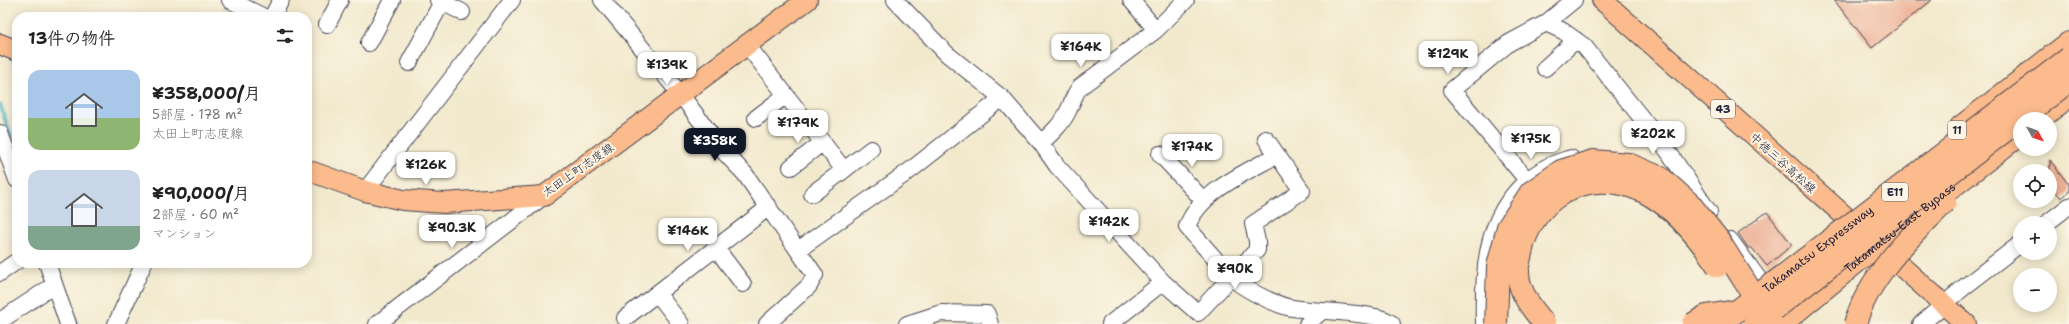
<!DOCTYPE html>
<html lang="ja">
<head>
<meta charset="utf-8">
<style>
  :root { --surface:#fff; --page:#f2f2f2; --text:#222; --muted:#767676; --accent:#111827 }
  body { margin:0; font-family:"Shantell Sans","Klee One",sans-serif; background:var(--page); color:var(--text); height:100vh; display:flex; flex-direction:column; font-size:15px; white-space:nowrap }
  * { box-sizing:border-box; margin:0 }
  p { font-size:13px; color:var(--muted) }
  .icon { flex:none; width:22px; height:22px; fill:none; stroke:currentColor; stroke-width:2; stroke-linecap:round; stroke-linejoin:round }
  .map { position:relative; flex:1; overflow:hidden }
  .side { position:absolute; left:12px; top:12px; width:300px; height:256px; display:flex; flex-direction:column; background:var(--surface); border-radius:16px; box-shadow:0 2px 10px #0003 }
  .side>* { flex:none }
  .needle { width:26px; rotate:130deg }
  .fabs { position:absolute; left:2013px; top:112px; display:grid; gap:8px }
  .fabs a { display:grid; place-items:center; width:44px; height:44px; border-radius:50%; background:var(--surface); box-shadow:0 2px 10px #0003; font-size:20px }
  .price { position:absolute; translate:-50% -34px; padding:0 9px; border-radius:8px; background:#fff; color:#222; font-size:13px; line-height:26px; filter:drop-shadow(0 1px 2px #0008) }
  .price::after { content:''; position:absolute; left:50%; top:24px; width:12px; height:9px; margin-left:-6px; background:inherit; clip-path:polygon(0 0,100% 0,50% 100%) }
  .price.active { background:var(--accent); color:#fff }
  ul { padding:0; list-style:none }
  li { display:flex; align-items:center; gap:12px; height:100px; padding:0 16px }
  li span { display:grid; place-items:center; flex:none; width:112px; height:80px; border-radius:12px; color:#555 }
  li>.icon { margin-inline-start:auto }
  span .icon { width:48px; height:48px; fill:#fffc; stroke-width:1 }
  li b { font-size:17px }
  h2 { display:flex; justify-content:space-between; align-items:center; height:48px; padding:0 16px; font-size:17px }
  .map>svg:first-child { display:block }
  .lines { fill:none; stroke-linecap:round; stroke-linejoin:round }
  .stream { stroke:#40acbe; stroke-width:4.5 }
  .building { fill:#edb196 }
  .minor-casing { stroke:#414051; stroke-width:18 }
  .major-casing { stroke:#414051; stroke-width:22 }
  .highway-casing { stroke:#414051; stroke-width:24 }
  .minor { stroke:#fff; stroke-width:16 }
  .major { stroke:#fbbb8c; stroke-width:20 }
  .highway { stroke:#fbbb8c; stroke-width:22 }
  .highway-bridge-casing { stroke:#414051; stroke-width:24; stroke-linecap:butt }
  .highway-bridge { stroke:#fbbb8c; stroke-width:22 }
  .labels { text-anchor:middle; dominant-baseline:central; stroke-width:4; stroke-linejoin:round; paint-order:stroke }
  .shield { fill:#fcf5e5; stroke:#63616e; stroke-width:1 }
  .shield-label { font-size:11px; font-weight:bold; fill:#22223b }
  .street-label { font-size:12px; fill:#22223b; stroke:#fcf5e5 }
</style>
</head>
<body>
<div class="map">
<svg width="2069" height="324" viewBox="0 0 2069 324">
  <rect width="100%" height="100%" fill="#fcf5e5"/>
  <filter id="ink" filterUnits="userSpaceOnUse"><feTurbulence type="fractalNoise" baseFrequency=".025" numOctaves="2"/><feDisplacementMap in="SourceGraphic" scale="8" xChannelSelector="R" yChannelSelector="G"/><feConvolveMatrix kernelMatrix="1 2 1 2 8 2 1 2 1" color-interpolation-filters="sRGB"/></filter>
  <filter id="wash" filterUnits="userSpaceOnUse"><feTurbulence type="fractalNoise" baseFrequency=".012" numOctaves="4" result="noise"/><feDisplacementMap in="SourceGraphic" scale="16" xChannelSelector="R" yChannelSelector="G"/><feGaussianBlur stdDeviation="0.9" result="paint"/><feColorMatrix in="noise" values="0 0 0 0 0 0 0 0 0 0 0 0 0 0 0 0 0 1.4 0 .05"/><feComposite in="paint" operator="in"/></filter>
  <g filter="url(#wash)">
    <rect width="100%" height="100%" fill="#f2e9cd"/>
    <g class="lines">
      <!-- stream -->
      <path class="stream" d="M 0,105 L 17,154
        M 73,314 L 76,324"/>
    </g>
    <g id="blocks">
      <!-- building -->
      <path class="building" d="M 1834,0 L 1932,0 L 1872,48 Z
        M 2050,160 L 2069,185 L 2069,192 L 2061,198 L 2050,185 Z
        M 1767,212 L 1792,245 L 1767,266 L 1751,247 L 1749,249 L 1738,233 Z"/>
    </g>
  </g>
  <g filter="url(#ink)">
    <use href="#blocks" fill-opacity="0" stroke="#414051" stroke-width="1"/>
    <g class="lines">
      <!-- minor casing -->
      <g class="minor-casing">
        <path id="minor" d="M 230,0 L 264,17
          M 438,0 L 462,12
          M 602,0 L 681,95 L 724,152 L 745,174 L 815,275 L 809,286 L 767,324
          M 895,0 L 947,54 L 1002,98 L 1041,143 L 1057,166 L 1163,282 L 1198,313 L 1231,277 C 1244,289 1270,302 1287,307 C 1308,312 1382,311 1392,324
          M 1131,0 L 1156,30
          M 272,17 L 281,0
          M 1546,23 L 1563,31 L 1584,46 L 1668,151 L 1709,212
          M 327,25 L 340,0
          M 369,43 L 392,0
          M 747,45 L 844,170 L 812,194
          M 409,63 L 442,2
          M 1545,68 L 1576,40
          M 756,118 L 786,95
          M 0,133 L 17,180
          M 1266,139 L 1302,191 L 1253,224 L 1257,241 L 1257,250 L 1231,277 L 1187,227 C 1199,192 1247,172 1277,155
          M 1041,143 C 1052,133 1063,123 1069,109 C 1073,101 1074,94 1080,87 L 1156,30 L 1186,0
          M 1160,154 L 1204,201
          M 791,167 L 822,143
          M 844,170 L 871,149
          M 1527,180 L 1452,90 L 1509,43 L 1546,23 L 1574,0
          M 365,191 L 512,0
          M 2047,223 L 2069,206
          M 1730,240 L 1761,282
          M 716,248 L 743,284
          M 798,250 L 912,169 L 1002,98
          M 47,263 L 68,324
          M 0,273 L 17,261
          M 657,293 L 681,324
          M 625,318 L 769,207
          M 0,321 L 54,285
          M 116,324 L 144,263
          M 377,324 L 544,196
          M 907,324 L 941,313 L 987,314 L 990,324
          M 1110,324 L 1163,282
          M 1307,324 L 1321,312
          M 1484,324 C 1482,263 1487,202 1545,168 C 1553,163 1562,161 1571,158
          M 1921,324 L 1963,288 L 2020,244"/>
      </g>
      <!-- major casing -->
      <g class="major-casing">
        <path id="major" d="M 1602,0 L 1966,324
          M 0,44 L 17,51
          M 307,170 L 365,191 L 403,200 L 444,203 L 544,196 L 807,0"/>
      </g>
      <!-- highway casing -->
      <g class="highway-casing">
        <g id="highway">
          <path d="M 2039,119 L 2069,96"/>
          <path d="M 1961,127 L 2069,43"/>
          <path id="s1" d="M 1781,324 L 1877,245 L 2020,134"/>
        </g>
      </g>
      <!-- minor -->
      <use href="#minor" class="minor"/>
      <!-- major -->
      <use href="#major" class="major"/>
      <!-- highway -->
      <use href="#highway" class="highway"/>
      <!-- highway-bridge casing -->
      <g class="highway-bridge-casing">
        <g id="highway-bridge">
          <path d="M 1496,324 L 1498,266 L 1508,227 L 1531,192 L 1561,171 L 1593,161 L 1628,164 L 1661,178 L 1690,204 L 1717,238 L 1772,324"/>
          <path d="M 1545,324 C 1532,309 1518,292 1518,271 C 1517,266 1520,259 1521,253 C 1531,203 1578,170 1629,186 C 1667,197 1697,235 1718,266"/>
          <path d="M 1693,324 L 1706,316 L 1736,311"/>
          <path id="s2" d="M 1720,324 L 2069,58"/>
          <path d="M 1755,324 L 2069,81"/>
          <path d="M 1855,324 C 1869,275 1910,237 1945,202"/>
        </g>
      </g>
      <!-- highway-bridge -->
      <use href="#highway-bridge" class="highway-bridge"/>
    </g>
  </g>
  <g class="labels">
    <!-- shield labels -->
    <g class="shield">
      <rect x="1711" y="100" width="24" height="18" rx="3"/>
      <rect x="1948" y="121" width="18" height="18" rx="3"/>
      <rect x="1882" y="183" width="26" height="18" rx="3"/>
    </g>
    <g class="shield-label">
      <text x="1723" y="109">43</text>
      <text x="1957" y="130">11</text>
      <text x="1895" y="192">E11</text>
    </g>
    <!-- street labels -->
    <g class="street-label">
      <text transform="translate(1783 163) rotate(42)">中徳三谷高松線</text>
      <text transform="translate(578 170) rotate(-35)">太田上町志度線</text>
      <text stroke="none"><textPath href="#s1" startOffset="153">Takamatsu-East Bypass</textPath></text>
      <text stroke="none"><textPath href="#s2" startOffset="123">Takamatsu Expressway</textPath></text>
    </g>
  </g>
</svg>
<div class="fabs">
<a><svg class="needle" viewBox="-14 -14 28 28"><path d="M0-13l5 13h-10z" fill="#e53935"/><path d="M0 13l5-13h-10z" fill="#767676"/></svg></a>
<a><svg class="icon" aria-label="locate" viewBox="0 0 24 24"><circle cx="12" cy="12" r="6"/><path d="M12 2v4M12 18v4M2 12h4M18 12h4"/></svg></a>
<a>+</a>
<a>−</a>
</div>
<b class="price" style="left:1081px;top:68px">¥164K</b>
<b class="price" style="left:1448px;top:75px">¥129K</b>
<b class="price" style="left:667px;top:86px">¥139K</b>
<b class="price" style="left:798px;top:144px">¥179K</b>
<b class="price" style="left:1653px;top:155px">¥202K</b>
<b class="price" style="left:1531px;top:160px">¥175K</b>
<b class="price active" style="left:715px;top:162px">¥358K</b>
<b class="price" style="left:1192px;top:168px">¥174K</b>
<b class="price" style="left:426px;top:186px">¥126K</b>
<b class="price" style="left:1109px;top:243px">¥142K</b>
<b class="price" style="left:452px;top:249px">¥90.3K</b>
<b class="price" style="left:688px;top:252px">¥146K</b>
<b class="price" style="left:1235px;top:290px">¥90K</b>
<section class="side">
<h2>13件の物件<svg class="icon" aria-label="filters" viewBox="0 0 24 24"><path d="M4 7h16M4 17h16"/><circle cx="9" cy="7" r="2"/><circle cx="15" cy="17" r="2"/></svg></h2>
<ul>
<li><span style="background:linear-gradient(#a9c7e8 60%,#8fb573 0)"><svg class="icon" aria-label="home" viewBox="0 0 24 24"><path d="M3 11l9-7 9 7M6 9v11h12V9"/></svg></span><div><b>¥358,000/月</b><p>5部屋 · 178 m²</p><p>太田上町志度線</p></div></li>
<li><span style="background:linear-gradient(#c9d6e8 70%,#7fa58c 0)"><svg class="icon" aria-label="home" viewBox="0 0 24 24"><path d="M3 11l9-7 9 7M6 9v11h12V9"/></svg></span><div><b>¥90,000/月</b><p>2部屋 · 60 m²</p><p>マンション</p></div></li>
</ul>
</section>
</div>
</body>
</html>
